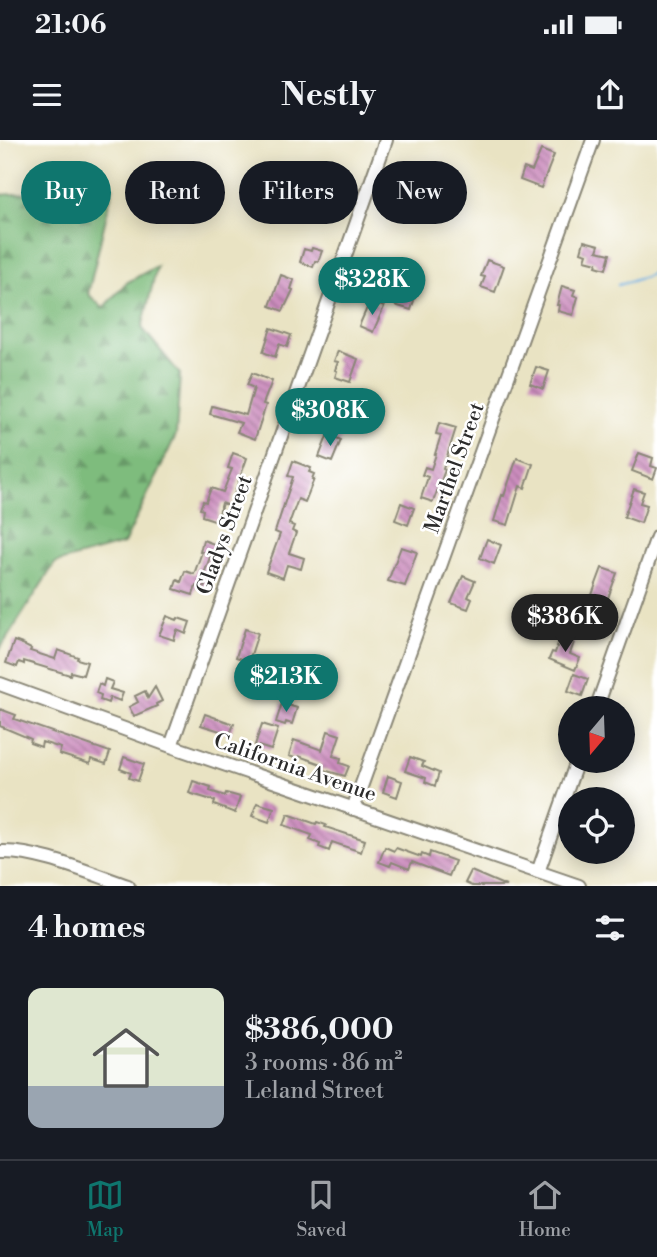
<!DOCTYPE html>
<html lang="en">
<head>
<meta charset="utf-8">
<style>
  :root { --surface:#171b24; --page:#242831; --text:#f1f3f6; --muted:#9ea1a6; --line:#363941; --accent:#0f766e }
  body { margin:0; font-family:"Libre Bodoni",serif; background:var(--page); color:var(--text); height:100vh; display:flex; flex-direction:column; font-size:26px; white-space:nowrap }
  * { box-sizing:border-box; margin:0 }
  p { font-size:23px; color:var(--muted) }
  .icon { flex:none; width:38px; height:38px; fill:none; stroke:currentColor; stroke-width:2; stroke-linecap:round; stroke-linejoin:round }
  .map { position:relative; height:746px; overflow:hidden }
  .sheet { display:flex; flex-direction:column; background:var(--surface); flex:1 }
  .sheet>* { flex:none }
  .top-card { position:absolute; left:21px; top:21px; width:616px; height:63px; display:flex; gap:14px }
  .needle { width:46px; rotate:199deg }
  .tools { position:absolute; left:558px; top:556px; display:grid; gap:14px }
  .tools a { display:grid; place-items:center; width:77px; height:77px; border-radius:50%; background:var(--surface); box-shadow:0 4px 18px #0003; font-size:35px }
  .price { position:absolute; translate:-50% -60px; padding:0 16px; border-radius:24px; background:var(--accent); color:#fff; font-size:23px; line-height:46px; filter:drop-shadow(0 2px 4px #0008) }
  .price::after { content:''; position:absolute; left:50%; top:42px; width:21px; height:16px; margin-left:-10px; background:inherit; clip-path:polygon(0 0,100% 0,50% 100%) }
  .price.on { background:#222; color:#fff }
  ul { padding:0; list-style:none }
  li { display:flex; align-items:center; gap:21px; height:175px; padding:0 28px }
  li+li { border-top:2px solid var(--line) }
  li span { display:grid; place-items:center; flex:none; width:196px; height:140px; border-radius:14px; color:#555 }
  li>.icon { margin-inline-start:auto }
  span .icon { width:84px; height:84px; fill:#fffc; stroke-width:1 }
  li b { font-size:30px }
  h2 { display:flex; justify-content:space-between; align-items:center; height:84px; padding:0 28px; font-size:30px }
  .chip { padding:0 24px; border-radius:32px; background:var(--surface); box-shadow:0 4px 18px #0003; font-size:24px; line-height:63px }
  .chip.on { background:var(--accent); color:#fff }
  .status { display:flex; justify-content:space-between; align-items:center; height:49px; padding:0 35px; background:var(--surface); direction:ltr }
  .status svg { height:19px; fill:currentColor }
  header { display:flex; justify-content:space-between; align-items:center; height:91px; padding:0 28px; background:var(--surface); font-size:32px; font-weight:800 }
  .tabs { display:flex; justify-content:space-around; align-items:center; height:98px; border-top:2px solid var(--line); background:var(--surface); font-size:19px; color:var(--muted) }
  .tabs a { display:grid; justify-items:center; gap:4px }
  .tabs .on { color:var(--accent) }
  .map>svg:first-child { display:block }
  .forest { fill:url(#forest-firs); stroke:#547454; stroke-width:2 }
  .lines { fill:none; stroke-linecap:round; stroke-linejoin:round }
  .stream { stroke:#6eb1e3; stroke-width:2.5 }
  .building { fill:url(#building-back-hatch) }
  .minor-casing { stroke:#8a8777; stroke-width:16 }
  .minor { stroke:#fff; stroke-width:12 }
  .labels { text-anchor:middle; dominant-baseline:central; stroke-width:5; stroke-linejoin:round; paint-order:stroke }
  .street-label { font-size:21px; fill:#2b2b2b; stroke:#fff }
</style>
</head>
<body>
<div class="status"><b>21:06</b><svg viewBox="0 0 49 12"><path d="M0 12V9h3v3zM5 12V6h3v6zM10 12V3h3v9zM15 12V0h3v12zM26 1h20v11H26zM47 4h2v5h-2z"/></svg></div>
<header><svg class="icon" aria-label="menu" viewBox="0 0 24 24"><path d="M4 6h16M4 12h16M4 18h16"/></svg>Nestly<svg class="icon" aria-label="share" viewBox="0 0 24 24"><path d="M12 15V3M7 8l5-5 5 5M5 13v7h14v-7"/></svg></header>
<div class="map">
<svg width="657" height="746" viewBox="0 0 657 746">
  <defs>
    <pattern id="forest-firs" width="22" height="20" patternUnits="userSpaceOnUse" patternTransform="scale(1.75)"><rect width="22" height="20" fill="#7ebc7d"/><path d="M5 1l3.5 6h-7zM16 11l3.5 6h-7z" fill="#679967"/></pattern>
    <pattern id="building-back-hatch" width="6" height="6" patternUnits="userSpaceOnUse" patternTransform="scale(1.75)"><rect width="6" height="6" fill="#cc8dbe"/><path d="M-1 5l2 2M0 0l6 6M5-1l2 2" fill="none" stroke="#a6739b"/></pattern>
  </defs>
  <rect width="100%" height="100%" fill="#fff"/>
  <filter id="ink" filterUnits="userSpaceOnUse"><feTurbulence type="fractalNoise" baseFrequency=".0143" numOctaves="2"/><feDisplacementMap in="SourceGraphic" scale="14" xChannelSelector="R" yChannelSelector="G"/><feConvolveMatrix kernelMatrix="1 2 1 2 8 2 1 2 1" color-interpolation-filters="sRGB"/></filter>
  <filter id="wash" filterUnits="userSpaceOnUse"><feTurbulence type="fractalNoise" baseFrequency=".00686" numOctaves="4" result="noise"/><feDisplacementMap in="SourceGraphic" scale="28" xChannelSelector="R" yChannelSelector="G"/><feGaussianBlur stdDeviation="1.57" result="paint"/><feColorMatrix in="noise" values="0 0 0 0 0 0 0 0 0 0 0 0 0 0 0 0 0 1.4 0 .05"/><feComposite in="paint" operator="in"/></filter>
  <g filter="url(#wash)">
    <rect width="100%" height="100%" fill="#e9e3c3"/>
    <!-- forest -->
    <path class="forest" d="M 113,47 L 88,154 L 103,168 L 126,143 L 157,126 L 142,188 L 180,234 L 176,295 L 124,404 L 55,423 L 0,509 L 0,55 Z"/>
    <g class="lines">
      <!-- stream -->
      <path class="stream" d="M 618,145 L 645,137 L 657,131"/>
    </g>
    <g id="blocks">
      <!-- building -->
      <path class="building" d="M 541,10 L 554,15 L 541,48 L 520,40 L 524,28 L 532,31 Z
        M 331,27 L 352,35 L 351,44 L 349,45 L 327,38 Z
        M 396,49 L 415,55 L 412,62 L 407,60 L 404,68 L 391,64 Z
        M 323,58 L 337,63 L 331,78 L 328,77 L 327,81 L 316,78 Z
        M 584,101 L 599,105 L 597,111 L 610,114 L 606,129 L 596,126 L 597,123 L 585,120 L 587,114 L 581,112 Z
        M 312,108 L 322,111 L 318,122 L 315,121 L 313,127 L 300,122 L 304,109 L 311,111 Z
        M 374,119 L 384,122 L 382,129 L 389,132 L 384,147 L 365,141 Z
        M 487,120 L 504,126 L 495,152 L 481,147 L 485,137 L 481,136 Z
        M 281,135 L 294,140 L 291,149 L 293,150 L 283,171 L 270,166 Z
        M 401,144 L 412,147 L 410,155 L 415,157 L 411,170 L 395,165 Z
        M 562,146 L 575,150 L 573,155 L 578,157 L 573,175 L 558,171 L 559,165 L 557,165 Z
        M 370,161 L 384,167 L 373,192 L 359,186 Z
        M 271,188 L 291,195 L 287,207 L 279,204 L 275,217 L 263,212 Z
        M 338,211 L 358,219 L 350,242 L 335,237 L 337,231 L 335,230 L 338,222 L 334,221 Z
        M 536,227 L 549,231 L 543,249 L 530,244 Z
        M 252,233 L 272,241 L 263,264 L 266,265 L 255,299 L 237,292 L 241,283 L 210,274 L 212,266 L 246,275 L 254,248 L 247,245 Z
        M 439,283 L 456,288 L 443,329 L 445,330 L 433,362 L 421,358 L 428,337 L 422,335 L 425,327 L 431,329 L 436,314 L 435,314 L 441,295 L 436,294 Z
        M 328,294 L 341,300 L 332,322 L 319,317 Z
        M 233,313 L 247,318 L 230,366 L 222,363 L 217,381 L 202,376 L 203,370 L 200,369 L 203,361 L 206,362 L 211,348 L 223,352 L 232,329 L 228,328 Z
        M 639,313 L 653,318 L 651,326 L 657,328 L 653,339 L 632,331 Z
        M 517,318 L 533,324 L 525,348 L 520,346 L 508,385 L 494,381 L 502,355 L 504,356 Z
        M 293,321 L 311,328 L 309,332 L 314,334 L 312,339 L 314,339 L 305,362 L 298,359 L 289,384 L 294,386 L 292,391 L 296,393 L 289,413 L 304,418 L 301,429 L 287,425 L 283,438 L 266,432 L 280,394 L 275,392 L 293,337 L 288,336 Z
        M 634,349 L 644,352 L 640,363 L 647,365 L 641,383 L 624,377 Z
        M 401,363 L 414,368 L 408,385 L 395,380 Z
        M 487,399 L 501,405 L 494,424 L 480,418 Z
        M 203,400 L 217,405 L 212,418 L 210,417 L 204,434 L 208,436 L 204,448 L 196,446 L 193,455 L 174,449 L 177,440 L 181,442 L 185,431 L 194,434 L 202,412 L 200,412 Z
        M 401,407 L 417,412 L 405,446 L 388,441 Z
        M 602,428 L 617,433 L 604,469 L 589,463 Z
        M 463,436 L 475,441 L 468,457 L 472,459 L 468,469 L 451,463 Z
        M 167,476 L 177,480 L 178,478 L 190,482 L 186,494 L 177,490 L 174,500 L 159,495 Z
        M 245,489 L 258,493 L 249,521 L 236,517 Z
        M 560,497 L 574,502 L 570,514 L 580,518 L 575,530 L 549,519 L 552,512 L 555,513 Z
        M 14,501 L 25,505 L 25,506 L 31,509 L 30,511 L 55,519 L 58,510 L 78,517 L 77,519 L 87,522 L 83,535 L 71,532 L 70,535 L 24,521 L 24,524 L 19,522 L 17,527 L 6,523 Z
        M 574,534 L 588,539 L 582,556 L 568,551 Z
        M 105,539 L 113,542 L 110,549 L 123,553 L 120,561 L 110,557 L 108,563 L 100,560 L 101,555 L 96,553 L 99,544 L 103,546 Z
        M 155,547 L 162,561 L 156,564 L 157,566 L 134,576 L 129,567 L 138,562 L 135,556 L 145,551 L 148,558 Z
        M 282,563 L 297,568 L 292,584 L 286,582 L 285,585 L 276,582 Z
        M 0,569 L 16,575 L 14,579 L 110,612 L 106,624 L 91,619 L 90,624 L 59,614 L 61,608 L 42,602 L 41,607 L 30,603 L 31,599 L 0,586 Z
        M 205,574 L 234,584 L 230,594 L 201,585 Z
        M 262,584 L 278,589 L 271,610 L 255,605 Z
        M 328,591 L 340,595 L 333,616 L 341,618 L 340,623 L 349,626 L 345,636 L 320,629 L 321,624 L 299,616 L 298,619 L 289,616 L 294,600 L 322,610 Z
        M 124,617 L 144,624 L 138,641 L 129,638 L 131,633 L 120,629 Z
        M 410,617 L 424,622 L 422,626 L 439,633 L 435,646 L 425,642 L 426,638 L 405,631 Z
        M 388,636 L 402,641 L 397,657 L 383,652 Z
        M 193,641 L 211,647 L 210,651 L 225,656 L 226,653 L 240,657 L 235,673 L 214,665 L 215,661 L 189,653 Z
        M 257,663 L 274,668 L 269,682 L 252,676 Z
        M 288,674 L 316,684 L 317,682 L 326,685 L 325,687 L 365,700 L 361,712 L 332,702 L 329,711 L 319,707 L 320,704 L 310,700 L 312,695 L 284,685 Z
        M 385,707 L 394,711 L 396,708 L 421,717 L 422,714 L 429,717 L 430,712 L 455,721 L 449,736 L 412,722 L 409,729 L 392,722 L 390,726 L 379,722 Z
        M 471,731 L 506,746 L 472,746 L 465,743 Z"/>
    </g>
  </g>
  <g filter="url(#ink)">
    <use href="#blocks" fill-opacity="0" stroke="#8a8777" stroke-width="2"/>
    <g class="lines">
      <!-- minor casing -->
      <g class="minor-casing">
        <path id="minor" d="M 0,544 L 171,606 L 579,746
          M 596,569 L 657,397
          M 171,606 L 386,0
          M 353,669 L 593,0
          M 0,712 C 37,710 92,734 128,746
          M 538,732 L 577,621"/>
      </g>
      <!-- minor -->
      <use href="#minor" class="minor"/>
    </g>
  </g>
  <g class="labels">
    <!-- street labels -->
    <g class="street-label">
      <text transform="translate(455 328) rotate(-70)">Marthel Street</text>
      <text transform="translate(225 395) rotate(-70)">Gladys Street</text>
      <text transform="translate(295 628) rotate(19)">California Avenue</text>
    </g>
  </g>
</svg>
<div class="tools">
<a><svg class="needle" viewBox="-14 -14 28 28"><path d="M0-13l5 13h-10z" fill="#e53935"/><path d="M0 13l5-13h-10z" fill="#9ea1a6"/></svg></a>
<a><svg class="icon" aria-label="locate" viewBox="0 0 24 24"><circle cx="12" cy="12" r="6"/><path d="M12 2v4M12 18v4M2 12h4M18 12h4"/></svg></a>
</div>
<b class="price" style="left:372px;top:177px">$328K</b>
<b class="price" style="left:330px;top:308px">$308K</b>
<b class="price on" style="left:565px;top:514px">$386K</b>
<b class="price" style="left:286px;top:574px">$213K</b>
<div class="top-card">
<a class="chip on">Buy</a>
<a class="chip">Rent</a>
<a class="chip">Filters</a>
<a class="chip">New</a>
</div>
</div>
<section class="sheet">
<h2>4 homes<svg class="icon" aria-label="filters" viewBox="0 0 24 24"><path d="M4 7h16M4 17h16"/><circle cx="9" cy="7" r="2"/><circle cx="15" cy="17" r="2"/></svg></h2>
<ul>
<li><span style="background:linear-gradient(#dfe7d0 70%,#9aa5b1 0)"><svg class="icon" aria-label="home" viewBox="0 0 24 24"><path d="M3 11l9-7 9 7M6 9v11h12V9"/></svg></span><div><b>$386,000</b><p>3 rooms · 86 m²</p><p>Leland Street</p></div></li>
</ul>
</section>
<nav class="tabs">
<a class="on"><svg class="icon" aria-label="map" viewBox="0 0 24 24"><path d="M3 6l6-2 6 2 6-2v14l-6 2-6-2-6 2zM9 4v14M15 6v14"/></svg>Map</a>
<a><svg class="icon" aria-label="saved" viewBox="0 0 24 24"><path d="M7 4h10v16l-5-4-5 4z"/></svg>Saved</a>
<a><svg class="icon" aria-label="home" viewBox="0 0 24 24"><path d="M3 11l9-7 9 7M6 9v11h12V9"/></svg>Home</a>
</nav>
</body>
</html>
